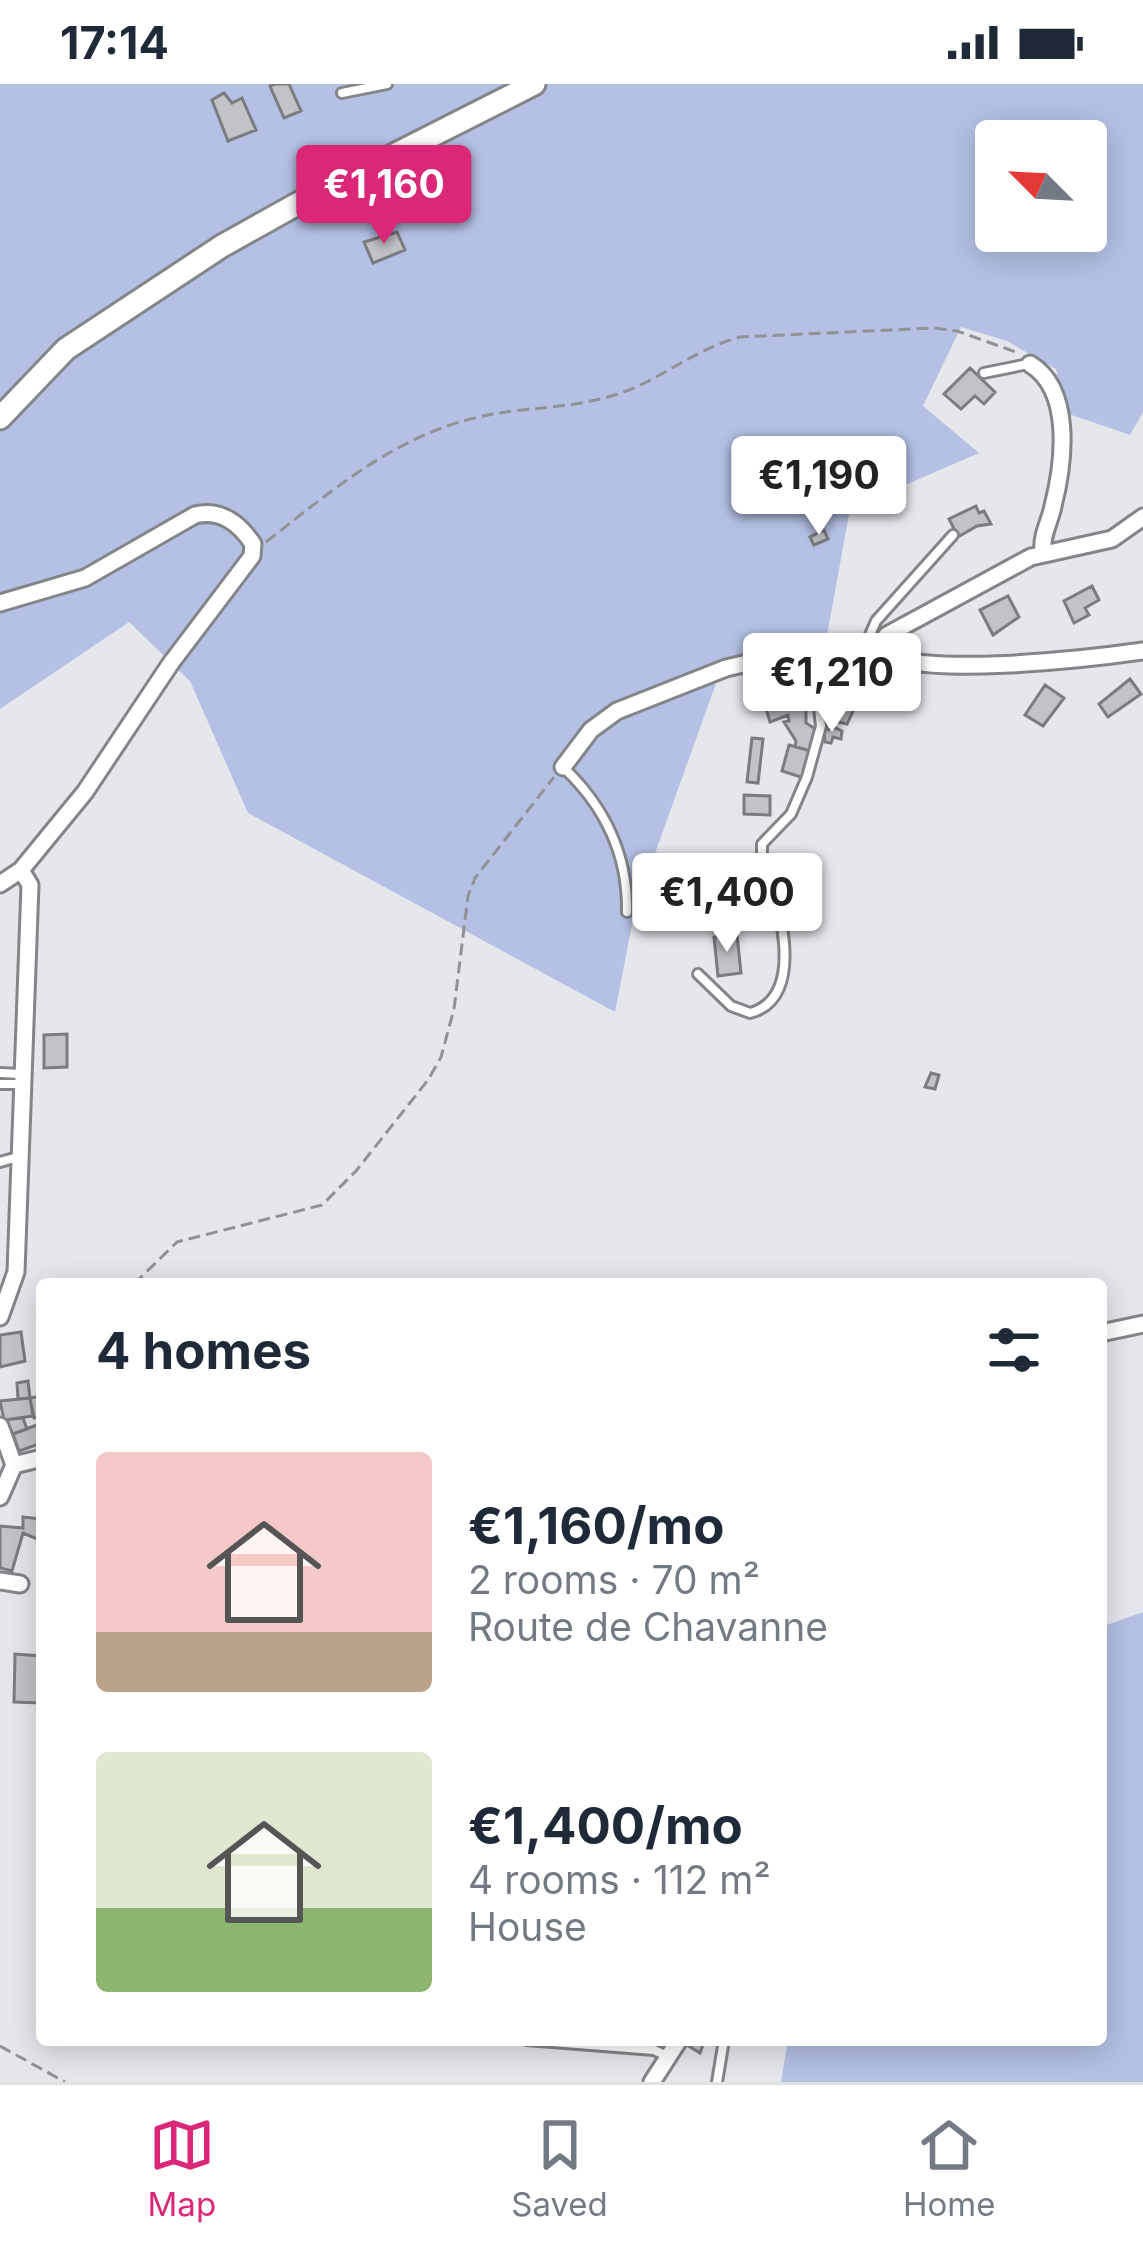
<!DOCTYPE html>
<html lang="en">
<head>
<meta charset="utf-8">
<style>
  :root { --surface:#fff; --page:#f2f2f3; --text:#1f2937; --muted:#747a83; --line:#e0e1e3; --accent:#db2777 }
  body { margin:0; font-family:Inter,sans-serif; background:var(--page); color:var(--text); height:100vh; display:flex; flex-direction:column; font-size:45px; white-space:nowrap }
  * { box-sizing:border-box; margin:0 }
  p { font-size:39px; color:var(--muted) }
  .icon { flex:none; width:66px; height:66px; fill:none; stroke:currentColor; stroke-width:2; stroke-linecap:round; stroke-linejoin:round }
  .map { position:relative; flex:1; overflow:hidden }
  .panel { position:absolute; left:36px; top:1194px; width:1071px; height:768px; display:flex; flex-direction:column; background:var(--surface); border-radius:12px; box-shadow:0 6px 30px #0003 }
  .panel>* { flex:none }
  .needle { width:78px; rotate:294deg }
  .fabs { position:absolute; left:975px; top:36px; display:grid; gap:24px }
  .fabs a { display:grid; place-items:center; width:132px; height:132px; border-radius:12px; background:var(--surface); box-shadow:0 6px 30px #0003; font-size:60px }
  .price { position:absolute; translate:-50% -102px; padding:0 27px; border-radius:12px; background:#fff; color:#222; font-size:39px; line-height:78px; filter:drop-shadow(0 3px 6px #0008) }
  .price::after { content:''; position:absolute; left:50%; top:72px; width:36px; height:27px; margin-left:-18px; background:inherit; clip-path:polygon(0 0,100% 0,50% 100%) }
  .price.current { background:var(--accent); color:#fff }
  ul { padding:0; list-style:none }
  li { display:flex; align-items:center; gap:36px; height:300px; padding:0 60px }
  li span { display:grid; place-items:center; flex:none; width:336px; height:240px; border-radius:12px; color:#555 }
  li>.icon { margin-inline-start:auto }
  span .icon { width:144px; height:144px; fill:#fffc; stroke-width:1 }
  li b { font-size:51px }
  h2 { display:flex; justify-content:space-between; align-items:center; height:144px; padding:0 60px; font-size:51px }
  .status { display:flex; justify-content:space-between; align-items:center; height:84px; padding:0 60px; background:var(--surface); direction:ltr }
  .status svg { height:33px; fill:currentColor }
  .tab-bar { display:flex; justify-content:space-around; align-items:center; height:168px; border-top:3px solid var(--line); background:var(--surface); font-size:33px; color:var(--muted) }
  .tab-bar a { display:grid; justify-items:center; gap:6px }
  .tab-bar .current { color:var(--accent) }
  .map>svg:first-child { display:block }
  .green { fill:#b4c1e4; fill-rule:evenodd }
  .building { fill:#c1c3c7; stroke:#7b7c80; stroke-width:3 }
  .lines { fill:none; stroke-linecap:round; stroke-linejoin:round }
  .lane-casing { stroke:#848589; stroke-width:14 }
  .street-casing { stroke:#848589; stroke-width:21 }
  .secondary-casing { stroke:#848589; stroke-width:27 }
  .path { stroke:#919295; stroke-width:3; stroke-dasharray:12 6; stroke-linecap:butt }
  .lane { stroke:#fff; stroke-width:8 }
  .street { stroke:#fff; stroke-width:15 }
  .secondary { stroke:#fff; stroke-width:21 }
</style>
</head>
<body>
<div class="status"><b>17:14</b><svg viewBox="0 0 49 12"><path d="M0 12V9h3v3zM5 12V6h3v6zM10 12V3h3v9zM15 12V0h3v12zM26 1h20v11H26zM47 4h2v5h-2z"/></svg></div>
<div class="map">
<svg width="1143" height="1998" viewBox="0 0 1143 1998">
  <rect width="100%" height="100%" fill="#e6e7ec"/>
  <!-- green -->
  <path class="green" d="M 0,0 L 1143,0 L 1143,328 L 1130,351 L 1066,329 L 1056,285 L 1007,257 L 961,243 L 923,322 L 979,369 L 850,425 L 825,562 L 769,565 L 724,577 L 635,825 L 615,928 L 248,729 L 190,597 L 129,538 L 0,625 ZM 996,57 L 1086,57 L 1086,147 L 996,147 Z
    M 1143,1528 L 1143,1998 L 781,1998 L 788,1956 L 1101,1956 L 1101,1543 Z"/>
  <!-- building -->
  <path class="building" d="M 275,0 L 289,0 L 301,27 L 284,34 L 270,2 Z
    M 224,9 L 232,19 L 242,14 L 256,46 L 228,57 L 212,16 Z
    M 397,148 L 405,166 L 373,179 L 364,158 Z
    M 970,284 L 995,308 L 984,320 L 975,312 L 961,325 L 944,310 Z
    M 976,422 L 979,429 L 984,427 L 991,440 L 977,442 L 958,453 L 949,435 Z
    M 824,446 L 828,455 L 814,461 L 810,453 Z
    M 1092,502 L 1099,516 L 1085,524 L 1089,531 L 1074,539 L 1064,517 Z
    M 1008,512 L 1019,533 L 993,551 L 980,526 Z
    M 800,577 L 815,578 L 813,595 L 800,594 Z
    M 825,579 L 840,582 L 835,601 L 827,599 L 824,609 L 819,608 Z
    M 1130,595 L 1141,610 L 1108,633 L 1099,620 Z
    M 827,599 L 848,604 L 842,621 L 824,617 Z
    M 813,601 L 815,620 L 806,621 L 806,639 L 817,646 L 811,667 L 795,663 L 796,657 L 784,638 L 789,637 L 788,631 L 770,638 L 765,621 L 787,602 Z
    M 1045,601 L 1064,614 L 1043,642 L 1025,631 Z
    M 852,614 L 858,616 L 847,640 L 834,637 L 840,620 L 850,620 Z
    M 836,644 L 842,647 L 841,655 L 833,653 L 831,659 L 825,658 L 824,646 Z
    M 752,654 L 763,655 L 758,699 L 747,698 Z
    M 789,661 L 811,667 L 804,694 L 782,687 Z
    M 744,711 L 770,712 L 770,731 L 744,730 Z
    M 737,851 L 741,889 L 718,892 L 714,853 Z
    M 67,950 L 67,983 L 44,984 L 44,951 Z
    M 931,989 L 939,991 L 935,1005 L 925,1003 Z
    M 21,1248 L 25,1277 L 0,1283 L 0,1251 Z
    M 28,1297 L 30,1314 L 18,1315 L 17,1299 Z
    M 42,1312 L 42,1333 L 34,1334 L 30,1314 Z
    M 30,1314 L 33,1332 L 4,1336 L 0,1317 Z
    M 23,1334 L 27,1345 L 13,1350 L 4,1336 Z
    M 42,1339 L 42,1359 L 19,1367 L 13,1350 Z
    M 23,1433 L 42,1435 L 42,1457 L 23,1449 L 12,1487 L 0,1484 L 0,1442 L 23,1444 Z
    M 15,1570 L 41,1572 L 40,1619 L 14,1618 Z
    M 690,1956 L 704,1958 L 700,1969 L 687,1961 Z"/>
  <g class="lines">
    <!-- lane casing -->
    <g class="lane-casing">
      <path id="lane" d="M 342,9 L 387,0
        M 984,289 L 1028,280
        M 876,565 L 869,553 L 876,537 L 953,451
        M 564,684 C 605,723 628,772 627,828
        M 698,890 L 731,922 L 750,929 C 809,913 778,814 762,774 L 762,760 L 791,730 L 807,693 L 821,642 L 817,604 L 823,576
        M 0,989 L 21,990
        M 0,1000 L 21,1000
        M 0,1078 L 18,1073
        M 527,1956 L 654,1966 L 667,1972
        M 717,1998 L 724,1956"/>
    </g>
    <!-- street casing -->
    <g class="street-casing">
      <path id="street" d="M 1030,280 C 1073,306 1064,379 1053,422 C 1050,438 1041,451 1043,468
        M 1143,433 L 1112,455 L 1031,473 L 887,551 L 877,566 C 911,596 1094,574 1143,567
        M 0,519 L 85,494 L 195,431 C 221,425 239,439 253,460 L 252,472 L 171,579 L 85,708 L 21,786 L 0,800
        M 563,683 L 591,646 L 617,627 L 726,584 L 769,574 L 824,575 L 877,566
        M 0,1233 L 16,1188 L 30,801 L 21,786
        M 1101,1249 L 1143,1240
        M 0,1342 L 14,1381 L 0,1413
        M 14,1381 L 42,1374
        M 0,1497 L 20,1500
        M 652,1998 L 679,1956"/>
    </g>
    <!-- secondary casing -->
    <g class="secondary-casing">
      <path id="secondary" d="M 0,334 L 66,265 L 222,162 L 299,119 L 534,0"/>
    </g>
    <!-- path -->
    <path class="path" d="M 266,458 C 335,404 400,348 488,331 C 530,323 574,324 615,311 C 660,297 694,265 740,253 L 934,244 L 957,247 L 1016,268
      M 134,1200 L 177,1158 L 322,1121 L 356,1087 L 428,996 L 441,973 L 454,925 L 468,812 L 475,794 L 554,693
      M 0,1962 L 65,1998"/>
    <!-- lane -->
    <use href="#lane" class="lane"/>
    <!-- street -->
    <use href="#street" class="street"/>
    <!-- secondary -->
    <use href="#secondary" class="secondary"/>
  </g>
</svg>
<div class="fabs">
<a><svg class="needle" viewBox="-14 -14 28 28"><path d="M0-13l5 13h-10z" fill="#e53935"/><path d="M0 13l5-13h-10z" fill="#747a83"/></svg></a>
</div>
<b class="price current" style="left:384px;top:163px">€1,160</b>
<b class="price" style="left:819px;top:454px">€1,190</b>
<b class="price" style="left:832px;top:651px">€1,210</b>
<b class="price" style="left:727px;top:871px">€1,400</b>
<section class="panel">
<h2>4 homes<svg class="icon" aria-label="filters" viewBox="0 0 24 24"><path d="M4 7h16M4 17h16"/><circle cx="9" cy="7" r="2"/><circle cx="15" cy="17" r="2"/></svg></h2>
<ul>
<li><span style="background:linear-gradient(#f6c9c9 75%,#b9a48a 0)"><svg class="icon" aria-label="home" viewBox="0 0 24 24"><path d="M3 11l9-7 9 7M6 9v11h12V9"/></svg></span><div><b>€1,160/mo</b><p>2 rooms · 70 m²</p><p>Route de Chavanne</p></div></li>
<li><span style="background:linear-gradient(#dfe7d0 65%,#8fb573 0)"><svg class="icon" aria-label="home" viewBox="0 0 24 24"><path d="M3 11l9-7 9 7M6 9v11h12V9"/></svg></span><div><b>€1,400/mo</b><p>4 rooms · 112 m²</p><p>House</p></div></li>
</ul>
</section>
</div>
<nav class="tab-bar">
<a class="current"><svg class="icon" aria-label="map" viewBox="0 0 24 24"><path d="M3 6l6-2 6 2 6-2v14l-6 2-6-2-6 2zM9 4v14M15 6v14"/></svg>Map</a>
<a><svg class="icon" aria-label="saved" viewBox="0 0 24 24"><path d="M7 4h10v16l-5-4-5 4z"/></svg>Saved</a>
<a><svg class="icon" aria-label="home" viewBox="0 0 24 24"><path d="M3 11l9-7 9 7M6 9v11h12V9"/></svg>Home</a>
</nav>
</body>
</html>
